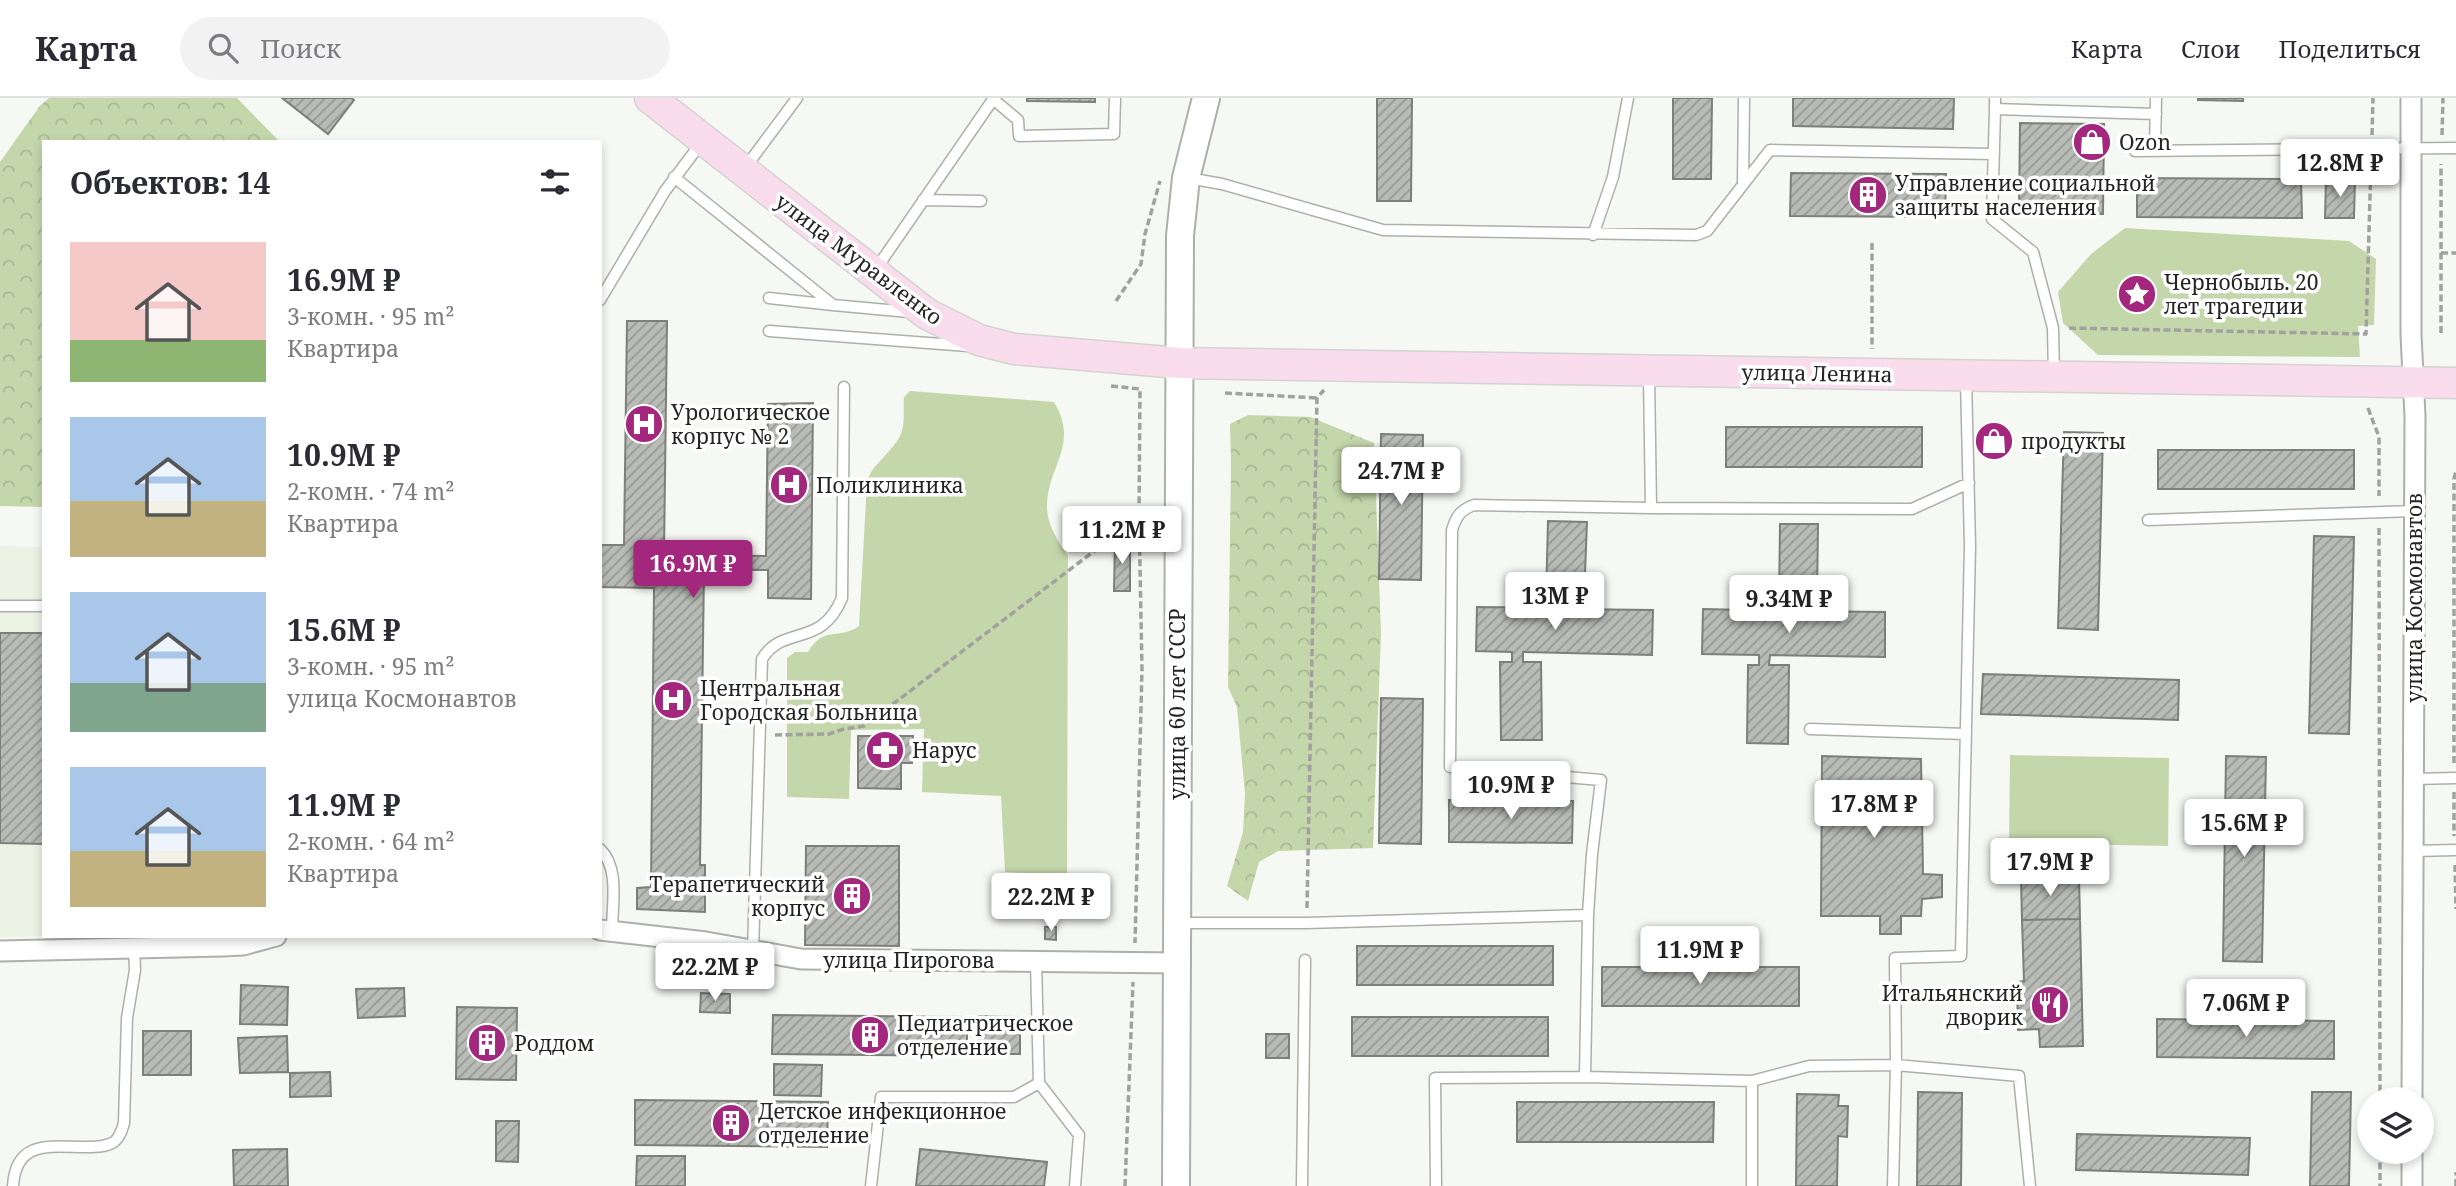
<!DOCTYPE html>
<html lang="ru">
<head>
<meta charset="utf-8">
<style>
  :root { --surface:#fff; --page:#f2f2f3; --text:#2b2b33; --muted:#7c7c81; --line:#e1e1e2; --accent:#a3287d }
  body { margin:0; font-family:"Noto Serif",serif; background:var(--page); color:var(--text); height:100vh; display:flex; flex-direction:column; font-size:26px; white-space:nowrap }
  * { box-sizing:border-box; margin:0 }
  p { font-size:23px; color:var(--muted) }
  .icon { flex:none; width:38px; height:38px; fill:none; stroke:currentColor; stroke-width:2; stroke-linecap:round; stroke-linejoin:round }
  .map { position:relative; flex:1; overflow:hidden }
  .details { position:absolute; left:42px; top:42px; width:560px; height:798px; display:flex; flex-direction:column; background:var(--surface); border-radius:0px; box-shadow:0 4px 10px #0003 }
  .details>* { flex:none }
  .fabs { position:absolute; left:2357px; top:989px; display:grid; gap:14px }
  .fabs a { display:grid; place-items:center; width:77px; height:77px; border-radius:50%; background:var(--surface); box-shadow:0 4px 10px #0003; font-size:35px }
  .price { position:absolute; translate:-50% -60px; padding:0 16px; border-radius:7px; background:#fff; color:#222; font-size:23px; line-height:46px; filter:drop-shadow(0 2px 4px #0008) }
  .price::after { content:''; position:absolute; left:50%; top:42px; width:21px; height:16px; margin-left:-10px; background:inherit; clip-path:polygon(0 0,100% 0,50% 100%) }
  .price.selected { background:var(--accent); color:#fff }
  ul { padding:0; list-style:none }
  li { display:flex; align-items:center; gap:21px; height:175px; padding:0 28px }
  li span { display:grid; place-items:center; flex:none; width:196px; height:140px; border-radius:0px; color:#555 }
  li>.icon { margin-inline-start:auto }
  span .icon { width:84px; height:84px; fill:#fffc; stroke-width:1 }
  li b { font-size:30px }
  h2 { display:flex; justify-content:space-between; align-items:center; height:84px; padding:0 28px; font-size:30px }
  header { display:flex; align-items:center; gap:42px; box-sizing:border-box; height:98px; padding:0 35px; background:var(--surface); border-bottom:2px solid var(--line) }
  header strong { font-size:33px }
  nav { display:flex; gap:38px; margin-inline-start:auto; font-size:24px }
  .search { width:490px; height:63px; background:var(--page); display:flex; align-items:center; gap:18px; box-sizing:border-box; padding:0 24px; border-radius:38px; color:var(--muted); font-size:26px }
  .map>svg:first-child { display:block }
  .built { fill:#ecf2e4 }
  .forest { fill:url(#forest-crowns) }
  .park { fill:#c4d7ab }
  .building { fill:url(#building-hatch); stroke:#7c7f7a; stroke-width:2 }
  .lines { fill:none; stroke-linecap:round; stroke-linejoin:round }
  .service-casing { stroke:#adb0aa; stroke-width:13 }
  .minor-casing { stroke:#adb0aa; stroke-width:23 }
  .secondary-casing { stroke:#adb0aa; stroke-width:30 }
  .primary-casing { stroke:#d3d3d3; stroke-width:33 }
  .path { stroke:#a1a29f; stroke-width:3.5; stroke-dasharray:7 3.5; stroke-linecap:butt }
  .service { stroke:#fff; stroke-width:10 }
  .minor { stroke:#fff; stroke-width:19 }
  .secondary { stroke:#fff; stroke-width:26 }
  .primary { stroke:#f9dded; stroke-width:30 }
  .labels { text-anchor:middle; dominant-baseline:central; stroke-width:7; stroke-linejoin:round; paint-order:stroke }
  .poi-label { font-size:21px; fill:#242523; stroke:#fff; text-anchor:start }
  .street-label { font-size:21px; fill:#242523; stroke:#fff }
</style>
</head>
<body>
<header>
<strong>Карта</strong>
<div class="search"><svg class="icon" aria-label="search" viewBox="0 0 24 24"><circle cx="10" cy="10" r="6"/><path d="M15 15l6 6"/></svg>Поиск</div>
<nav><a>Карта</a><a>Слои</a><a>Поделиться</a></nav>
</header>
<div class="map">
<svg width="2456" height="1088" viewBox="0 0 2456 1088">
  <defs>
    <pattern id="forest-crowns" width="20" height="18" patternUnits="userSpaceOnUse" patternTransform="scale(1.75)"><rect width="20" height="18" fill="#c4d7ab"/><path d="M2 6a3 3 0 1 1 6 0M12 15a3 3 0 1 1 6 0" fill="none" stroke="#a8b893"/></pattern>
    <pattern id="building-hatch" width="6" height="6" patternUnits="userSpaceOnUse" patternTransform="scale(1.75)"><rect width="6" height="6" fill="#b9bbb6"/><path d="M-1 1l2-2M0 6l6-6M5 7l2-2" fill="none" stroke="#969894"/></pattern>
  </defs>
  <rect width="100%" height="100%" fill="#f6f8f3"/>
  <!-- built -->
  <path class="built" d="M 0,448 L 44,449 L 44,838 L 60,838 L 0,839 Z"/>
  <!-- forest -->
  <path class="forest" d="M 49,0 L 237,0 L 280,44 L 44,44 L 44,409 L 0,408 L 0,64 L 39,9 Z
    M 1248,317 L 1310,319 L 1374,345 L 1381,535 L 1373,750 L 1278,753 L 1259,764 L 1248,803 L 1227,788 L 1243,734 L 1245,696 L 1237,609 L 1228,589 L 1231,365 L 1230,326 Z"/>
  <!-- park -->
  <path class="park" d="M 2125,130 L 2349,143 L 2376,161 L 2374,227 L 2358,228 L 2360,259 L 2098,257 L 2063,225 L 2058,194 L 2091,156 Z
    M 910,293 L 1054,304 C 1080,347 1047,368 1047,409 C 1047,427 1058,443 1068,458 L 1067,777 L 1005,774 L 1001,698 L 922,694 L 924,631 L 851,632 L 849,701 L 787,699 L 787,560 L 795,554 L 808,554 C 825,526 838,543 859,528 L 867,384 C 871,366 896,352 902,333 C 905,323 903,309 904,299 Z
    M 2010,657 L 2169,660 L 2168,748 L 2009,745 Z"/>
  <!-- building -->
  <path class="building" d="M 282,0 L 351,0 L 354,2 L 328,36 Z
    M 1027,0 L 1095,0 L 1095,4 L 1027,3 Z
    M 1377,0 L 1412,0 L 1411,103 L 1377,103 Z
    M 1673,0 L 1712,0 L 1711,81 L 1673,81 Z
    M 1793,0 L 1954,0 L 1953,31 L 1793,28 Z
    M 2198,0 L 2243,0 L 2243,3 L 2198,2 Z
    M 2020,25 L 2104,26 L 2103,116 L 2019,115 Z
    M 1791,75 L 1946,76 L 1945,119 L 1790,118 Z
    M 2137,80 L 2301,81 L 2302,120 L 2137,119 Z
    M 2355,81 L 2354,120 L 2325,120 L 2326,82 Z
    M 627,223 L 667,223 L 664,456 L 766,458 L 768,306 L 813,305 L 811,501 L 768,500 L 768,472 L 704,471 L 700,767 L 705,767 L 705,814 L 637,811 L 637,790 L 651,789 L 654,490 L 600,489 L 600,447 L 624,447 Z
    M 1726,329 L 1922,329 L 1922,369 L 1726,369 Z
    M 2064,334 L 2103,335 L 2098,532 L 2058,530 Z
    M 1983,335 L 2006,337 L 2005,350 L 1982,349 Z
    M 1381,336 L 1423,337 L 1421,482 L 1379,481 Z
    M 2158,352 L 2354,352 L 2354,391 L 2158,391 Z
    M 1548,423 L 1587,424 L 1584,501 L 1566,500 L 1566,511 L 1653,512 L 1652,557 L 1523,554 L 1523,564 L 1541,564 L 1542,642 L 1501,642 L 1500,564 L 1512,564 L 1512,554 L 1476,553 L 1477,509 L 1557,510 L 1557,500 L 1546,500 Z
    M 1780,426 L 1818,426 L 1817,503 L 1798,503 L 1798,513 L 1885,514 L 1885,559 L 1770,557 L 1769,567 L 1789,567 L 1788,646 L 1747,645 L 1748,567 L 1759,567 L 1759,557 L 1702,556 L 1703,511 L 1789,513 L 1790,502 L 1779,502 Z
    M 2314,438 L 2354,439 L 2349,636 L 2309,635 Z
    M 1115,442 L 1130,443 L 1130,493 L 1114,493 Z
    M 0,535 L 44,535 L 44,746 L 0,745 Z
    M 1983,576 L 2179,582 L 2178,622 L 1981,616 Z
    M 1381,600 L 1423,601 L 1421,746 L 1379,745 Z
    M 858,638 L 913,638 L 912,665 L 901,665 L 901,691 L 858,690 Z
    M 1822,658 L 1921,661 L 1923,776 L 1942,777 L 1942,799 L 1922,801 L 1921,818 L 1901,818 L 1901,836 L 1880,836 L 1880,818 L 1821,818 Z
    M 2226,658 L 2266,659 L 2262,864 L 2223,863 Z
    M 1449,702 L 1573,703 L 1572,745 L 1449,744 Z
    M 806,748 L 899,748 L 899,848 L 805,847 Z
    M 2021,779 L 2079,779 L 2080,821 L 2022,822 Z
    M 2080,821 L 2083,948 L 2040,949 L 2039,931 L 2018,932 L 2017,884 L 2024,883 L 2022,822 Z
    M 1045,829 L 1056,829 L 1056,842 L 1045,841 Z
    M 1357,848 L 1553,848 L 1553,887 L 1357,887 Z
    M 1602,869 L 1799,869 L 1799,908 L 1602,908 Z
    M 241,887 L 288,889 L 287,927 L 240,926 Z
    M 404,890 L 405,918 L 358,920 L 356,891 Z
    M 701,895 L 730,896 L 730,915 L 700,914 Z
    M 457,909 L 517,910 L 516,982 L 456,981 Z
    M 773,917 L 967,919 L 967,958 L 772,956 Z
    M 979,918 L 1020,919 L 1020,956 L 979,956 Z
    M 1352,919 L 1548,919 L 1548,958 L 1352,958 Z
    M 2157,921 L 2334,923 L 2334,961 L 2157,959 Z
    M 143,933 L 191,933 L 191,977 L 143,977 Z
    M 1266,936 L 1289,936 L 1289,960 L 1266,960 Z
    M 287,938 L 288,974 L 240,975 L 238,940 Z
    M 774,966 L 822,967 L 821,998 L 774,997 Z
    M 330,974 L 331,998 L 290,999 L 290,975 Z
    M 1918,994 L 1962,995 L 1961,1088 L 1917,1088 Z
    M 2312,994 L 2351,994 L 2349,1088 L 2310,1088 Z
    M 1797,996 L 1839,997 L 1838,1008 L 1848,1008 L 1847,1039 L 1838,1038 L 1837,1088 L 1796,1088 Z
    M 635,1002 L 828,1004 L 827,1049 L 635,1047 Z
    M 1517,1004 L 1714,1004 L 1713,1044 L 1517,1044 Z
    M 496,1023 L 519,1023 L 518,1064 L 496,1063 Z
    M 2077,1036 L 2250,1040 L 2248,1077 L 2076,1072 Z
    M 287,1051 L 288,1088 L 234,1088 L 233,1052 Z
    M 920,1051 L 1047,1064 L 1044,1088 L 916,1088 Z
    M 637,1058 L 685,1058 L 685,1088 L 636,1088 Z"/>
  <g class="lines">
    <!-- service casing -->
    <g class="service-casing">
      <path id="service" d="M 1995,0 L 1995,11
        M 993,1 L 1018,22 L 1019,38 L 1114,36 L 1115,0
        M 2155,52 L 2156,0
        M 2135,53 L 2456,50
        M 745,70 L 797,0
        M 674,79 L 833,207 L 909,214
        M 1188,80 L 1222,86 L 1383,132 L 1696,137 L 1707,133 L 1770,52 L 1994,56
        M 1743,86 L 1744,0
        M 923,102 L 981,103
        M 1593,137 L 1613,79 L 1628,0
        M 876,171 L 994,0
        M 769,200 L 833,207
        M 600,202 L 665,93 L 701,45
        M 769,233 L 968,248
        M 2054,277 L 2053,230 L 2033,154 L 1992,121 L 1995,11 L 2156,16
        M 1651,410 L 1912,411 L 1969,385
        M 2148,422 L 2414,413
        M 0,508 L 44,508
        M 1810,631 L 1966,636
        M 2413,681 L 2456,680
        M 600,751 C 620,770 612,807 612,833
        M 2413,753 L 2456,752
        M 1588,817 L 1592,756 L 1601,682 L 1450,669 L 1452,432 C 1456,419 1460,412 1474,407 L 1651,410 L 1649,277
        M 1178,825 L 1306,825 L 1588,817 L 1585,979
        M 753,853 L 762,561 C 783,526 821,551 842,500 L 844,289
        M 1039,985 L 1079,1037 L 1075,1088
        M 13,1088 C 16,1041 51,1049 87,1049 C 96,1049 106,1049 114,1044 C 120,1039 122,1032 124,1025 L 127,920 L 135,872 L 134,850
        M 871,1088 L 881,999 L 1014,999 L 1039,985 L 1036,863
        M 1302,1088 L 1305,862
        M 1436,1088 L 1435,980 L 1585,979 L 1752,983
        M 1752,1088 L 1752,983 L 1809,968 L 1896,967 L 2019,978 L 2030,1088
        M 1893,1088 L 1896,967 L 1895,860 L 1961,858 L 1970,448 L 1966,282"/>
    </g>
    <!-- minor casing -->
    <g class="minor-casing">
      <path id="minor" d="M 2411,0 L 2411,237 L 2415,318 L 2412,1001
        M 600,832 L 706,844 L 801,861 L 1178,865
        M 0,853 L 223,848 L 243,847 L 276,838
        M 2412,1088 L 2412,1054"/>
    </g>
    <!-- secondary casing -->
    <g class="secondary-casing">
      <path id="secondary" d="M 1176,1088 L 1180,138 L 1186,80 L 1206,0"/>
    </g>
    <!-- primary casing -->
    <g class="primary-casing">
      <path id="primary" d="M 650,0 L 927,216 L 979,242 L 1014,251 L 1179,265 L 2456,285"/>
    </g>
    <!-- path -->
    <path class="path" d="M 2372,37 L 2373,0
      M 2442,37 L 2443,0
      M 1872,145 L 1872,251
      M 2441,155 L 2456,155
      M 1116,203 L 1141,166 L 1145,136 L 1160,83
      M 2069,230 L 2366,236 L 2371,65
      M 2441,235 L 2441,66
      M 1111,288 L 1140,291 L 1139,419 L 1142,571 L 1135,845
      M 1225,295 L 1317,300
      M 2368,310 L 2379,339 L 2379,398
      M 2379,430 L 2380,1001
      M 775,637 L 829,636 L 844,631 L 864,628 L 1139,419
      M 2454,665 L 2454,381 L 2456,373
      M 2454,694 L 2454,738
      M 2455,767 L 2456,811
      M 1307,810 L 1317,300 L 1324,292
      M 2380,1054 L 2380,1088
      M 1125,1088 L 1133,884
      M 2456,1088 L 2456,1074"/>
    <!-- service -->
    <use href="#service" class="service"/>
    <!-- minor -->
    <use href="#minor" class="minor"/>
    <!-- secondary -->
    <use href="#secondary" class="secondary"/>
    <!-- primary -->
    <use href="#primary" class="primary"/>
  </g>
  <!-- icons -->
  <defs>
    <g id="shop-disc" transform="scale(2.0125)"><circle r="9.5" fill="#a3287d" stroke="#fff"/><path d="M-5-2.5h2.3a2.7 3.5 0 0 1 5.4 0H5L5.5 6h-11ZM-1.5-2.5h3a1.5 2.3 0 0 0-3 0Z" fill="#fff"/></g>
    <g id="building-disc" transform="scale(2.0125)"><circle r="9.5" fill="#a3287d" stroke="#fff"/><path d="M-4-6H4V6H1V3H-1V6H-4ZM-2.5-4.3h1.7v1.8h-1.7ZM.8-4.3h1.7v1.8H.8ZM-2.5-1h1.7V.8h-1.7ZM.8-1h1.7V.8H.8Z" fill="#fff"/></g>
    <g id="sight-disc" transform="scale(2.0125)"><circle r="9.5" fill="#a3287d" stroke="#fff"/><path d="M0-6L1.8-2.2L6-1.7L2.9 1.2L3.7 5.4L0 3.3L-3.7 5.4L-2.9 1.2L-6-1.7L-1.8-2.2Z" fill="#fff"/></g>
    <g id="hospital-disc" transform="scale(2.0125)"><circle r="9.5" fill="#a3287d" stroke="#fff"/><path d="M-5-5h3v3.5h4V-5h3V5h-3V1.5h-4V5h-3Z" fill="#fff"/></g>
    <g id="pharmacy-disc" transform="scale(2.0125)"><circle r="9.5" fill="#a3287d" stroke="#fff"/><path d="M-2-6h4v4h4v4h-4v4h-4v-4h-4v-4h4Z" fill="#fff"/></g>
    <g id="restaurant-disc" transform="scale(2.0125)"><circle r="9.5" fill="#a3287d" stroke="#fff"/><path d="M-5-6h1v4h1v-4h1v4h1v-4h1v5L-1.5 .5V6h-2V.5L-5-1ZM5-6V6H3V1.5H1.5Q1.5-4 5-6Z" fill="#fff"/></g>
  </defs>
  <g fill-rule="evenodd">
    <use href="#shop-disc" x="2092" y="44"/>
    <use href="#building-disc" x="1868" y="97"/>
    <use href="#sight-disc" x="2137" y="196"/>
    <use href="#hospital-disc" x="644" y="326"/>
    <use href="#shop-disc" x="1994" y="343"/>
    <use href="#hospital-disc" x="789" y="387"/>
    <use href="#hospital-disc" x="673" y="602"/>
    <use href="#pharmacy-disc" x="885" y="652"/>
    <use href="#building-disc" x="852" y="798"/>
    <use href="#restaurant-disc" x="2050" y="907"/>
    <use href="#building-disc" x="870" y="937"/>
    <use href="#building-disc" x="487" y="945"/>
    <use href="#building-disc" x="731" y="1025"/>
  </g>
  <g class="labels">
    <!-- poi labels -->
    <g class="poi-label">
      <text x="2119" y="44">Ozon</text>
      <text x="1895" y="85">Управление социальной<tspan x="1895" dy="24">защиты населения</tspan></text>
      <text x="2164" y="184">Чернобыль. 20<tspan x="2164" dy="24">лет трагедии</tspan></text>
      <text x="671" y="314">Урологическое<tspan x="671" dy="24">корпус № 2</tspan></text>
      <text x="2021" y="343">продукты</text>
      <text x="816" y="387">Поликлиника</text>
      <text x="700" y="590">Центральная<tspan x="700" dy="24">Городская Больница</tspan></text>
      <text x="912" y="652">Нарус</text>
      <text x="825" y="786" text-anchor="end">Терапетический<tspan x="825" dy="24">корпус</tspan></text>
      <text x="2023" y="895" text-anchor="end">Итальянский<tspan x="2023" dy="24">дворик</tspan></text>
      <text x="897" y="925">Педиатрическое<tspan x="897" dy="24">отделение</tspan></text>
      <text x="514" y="945">Роддом</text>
      <text x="758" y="1013">Детское инфекционное<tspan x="758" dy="24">отделение</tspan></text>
    </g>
    <!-- street labels -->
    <g class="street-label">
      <text transform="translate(859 161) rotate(37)">улица Муравленко</text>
      <text transform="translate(1817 275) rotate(1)">улица Ленина</text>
      <text transform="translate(2414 500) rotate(-90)">улица Космонавтов</text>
      <text transform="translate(1177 606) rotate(-90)">улица 60 лет СССР</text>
      <text x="909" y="862">улица Пирогова</text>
    </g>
  </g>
</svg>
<div class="fabs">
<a><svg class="icon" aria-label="layers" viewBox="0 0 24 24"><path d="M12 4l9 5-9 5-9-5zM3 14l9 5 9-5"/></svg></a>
</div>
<b class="price" style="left:2340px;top:101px">12.8M ₽</b>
<b class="price" style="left:1401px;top:409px">24.7M ₽</b>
<b class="price" style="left:1122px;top:468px">11.2M ₽</b>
<b class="price selected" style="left:693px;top:502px">16.9M ₽</b>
<b class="price" style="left:1555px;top:534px">13M ₽</b>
<b class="price" style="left:1789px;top:537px">9.34M ₽</b>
<b class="price" style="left:1511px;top:723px">10.9M ₽</b>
<b class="price" style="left:1874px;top:742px">17.8M ₽</b>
<b class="price" style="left:2244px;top:761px">15.6M ₽</b>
<b class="price" style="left:2050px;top:800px">17.9M ₽</b>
<b class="price" style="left:1051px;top:835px">22.2M ₽</b>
<b class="price" style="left:1700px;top:888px">11.9M ₽</b>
<b class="price" style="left:715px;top:905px">22.2M ₽</b>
<b class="price" style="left:2246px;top:941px">7.06M ₽</b>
<section class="details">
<h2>Объектов: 14<svg class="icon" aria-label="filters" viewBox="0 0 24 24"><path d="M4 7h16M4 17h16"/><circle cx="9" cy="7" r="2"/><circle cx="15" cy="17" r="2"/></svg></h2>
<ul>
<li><span style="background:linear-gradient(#f6c9c9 70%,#8fb573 0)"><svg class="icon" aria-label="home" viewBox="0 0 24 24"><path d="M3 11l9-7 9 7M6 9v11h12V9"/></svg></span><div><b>16.9M ₽</b><p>3-комн. · 95 m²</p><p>Квартира</p></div></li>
<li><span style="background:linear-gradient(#a9c7e8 60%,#c2b280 0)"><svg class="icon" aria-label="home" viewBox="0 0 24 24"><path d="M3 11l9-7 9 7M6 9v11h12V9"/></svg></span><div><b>10.9M ₽</b><p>2-комн. · 74 m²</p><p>Квартира</p></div></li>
<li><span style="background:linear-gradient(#a9c7e8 65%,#7fa58c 0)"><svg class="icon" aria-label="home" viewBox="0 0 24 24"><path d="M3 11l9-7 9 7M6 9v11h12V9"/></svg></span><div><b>15.6M ₽</b><p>3-комн. · 95 m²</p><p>улица Космонавтов</p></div></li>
<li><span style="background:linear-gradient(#a9c7e8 60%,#c2b280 0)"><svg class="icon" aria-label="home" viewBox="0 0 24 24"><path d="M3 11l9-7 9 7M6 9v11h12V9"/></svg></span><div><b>11.9M ₽</b><p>2-комн. · 64 m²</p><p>Квартира</p></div></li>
</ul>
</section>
</div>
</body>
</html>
